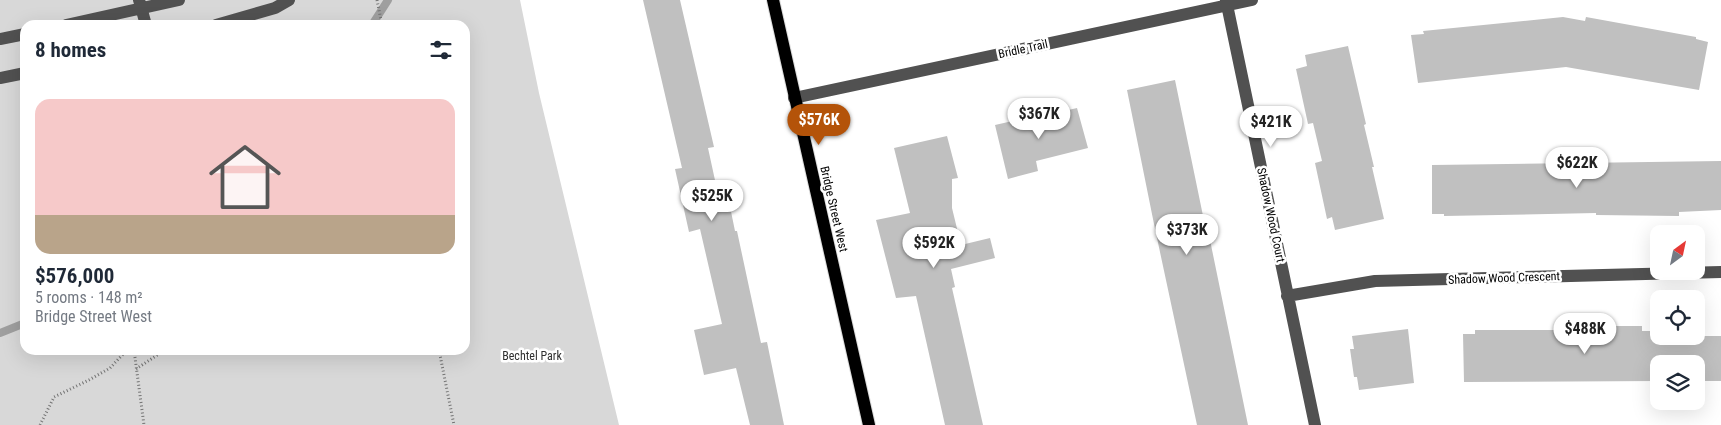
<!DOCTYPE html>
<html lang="en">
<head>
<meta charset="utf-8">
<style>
  :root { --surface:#fff; --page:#f6f6f7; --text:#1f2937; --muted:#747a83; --accent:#b45309 }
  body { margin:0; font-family:"Roboto Condensed",sans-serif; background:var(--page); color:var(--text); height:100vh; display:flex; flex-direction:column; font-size:19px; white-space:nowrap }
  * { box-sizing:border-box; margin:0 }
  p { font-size:16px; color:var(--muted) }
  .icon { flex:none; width:28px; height:28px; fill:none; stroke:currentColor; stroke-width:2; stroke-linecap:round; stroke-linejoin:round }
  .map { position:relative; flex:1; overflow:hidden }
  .details { position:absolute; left:20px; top:20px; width:450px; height:335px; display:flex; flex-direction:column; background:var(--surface); border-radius:15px; box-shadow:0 5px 20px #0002 }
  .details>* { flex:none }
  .needle { width:32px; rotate:33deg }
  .controls { position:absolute; left:1650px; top:225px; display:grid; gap:10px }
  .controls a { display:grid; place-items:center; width:55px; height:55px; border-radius:10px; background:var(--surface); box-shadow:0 5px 20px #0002; font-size:25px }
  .price { position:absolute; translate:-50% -42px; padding:0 11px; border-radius:18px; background:#fff; color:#222; font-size:16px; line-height:32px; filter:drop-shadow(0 1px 2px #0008) }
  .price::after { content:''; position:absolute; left:50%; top:30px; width:15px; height:11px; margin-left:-8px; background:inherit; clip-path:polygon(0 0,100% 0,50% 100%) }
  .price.active { background:var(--accent); color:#fff }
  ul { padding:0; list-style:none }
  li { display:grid; align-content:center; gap:10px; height:265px; padding:0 15px }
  li span { display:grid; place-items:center; height:155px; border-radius:15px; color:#555 }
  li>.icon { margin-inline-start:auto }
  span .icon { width:90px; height:90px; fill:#fffc; stroke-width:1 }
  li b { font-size:21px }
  h2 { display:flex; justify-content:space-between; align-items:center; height:60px; padding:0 15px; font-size:21px }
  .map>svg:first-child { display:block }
  .green { fill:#d8d8d8; fill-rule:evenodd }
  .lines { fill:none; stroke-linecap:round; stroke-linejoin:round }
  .stream { stroke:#9f9f9f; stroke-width:8 }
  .building { fill:#c0c0c0 }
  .major-casing { stroke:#dbdbdb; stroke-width:14 }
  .path { stroke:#737373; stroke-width:3; stroke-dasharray:1 2.5; stroke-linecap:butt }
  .minor { stroke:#515151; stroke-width:12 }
  .major { stroke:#000; stroke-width:12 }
  .labels { text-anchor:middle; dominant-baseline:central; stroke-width:5; stroke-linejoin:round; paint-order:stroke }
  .street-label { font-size:12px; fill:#000; stroke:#fff }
  .park-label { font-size:12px; fill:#2f2f2f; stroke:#fff }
</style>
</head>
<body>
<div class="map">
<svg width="1721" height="425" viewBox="0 0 1721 425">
  <rect width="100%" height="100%" fill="#fff"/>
  <!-- green -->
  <path class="green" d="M 0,0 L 520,0 L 539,93 L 619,425 L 0,425 ZM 25,25 L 465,25 L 465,350 L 25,350 Z"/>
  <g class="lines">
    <!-- stream -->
    <path class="stream" d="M 372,25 L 388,0
      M 0,333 L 25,323"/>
  </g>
  <!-- building -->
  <path class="building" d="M 643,0 L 680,0 L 714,147 L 708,148 L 718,194 L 727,192 L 735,231 L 737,231 L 761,343 L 767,342 L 784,425 L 750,425 L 736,368 L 704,375 L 694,330 L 722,324 L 700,229 L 689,232 L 675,169 L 682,168 Z
    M 1563,17 L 1585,21 L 1586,17 L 1696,37 L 1696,39 L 1708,42 L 1699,90 L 1566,67 L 1418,83 L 1411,35 L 1424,34 L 1423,31 Z
    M 1348,46 L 1366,124 L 1364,125 L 1374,167 L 1372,167 L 1384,219 L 1335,230 L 1332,217 L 1327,219 L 1315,163 L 1322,161 L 1313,123 L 1308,124 L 1296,69 L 1307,66 L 1305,55 Z
    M 1175,80 L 1208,240 L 1210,240 L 1248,425 L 1197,425 L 1154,224 L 1127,90 Z
    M 1077,108 L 1088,148 L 1036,161 L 1038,171 L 1008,179 L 995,125 L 1025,118 L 1026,120 Z
    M 947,136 L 958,178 L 952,179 L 952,208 L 961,245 L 990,238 L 995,258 L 951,269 L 955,287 L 952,288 L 983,425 L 945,425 L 916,296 L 896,298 L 876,220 L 910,213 L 894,148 Z
    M 1721,161 L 1721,210 L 1679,212 L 1679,216 L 1596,215 L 1596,213 L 1444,216 L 1444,214 L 1432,214 L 1432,165 Z
    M 1570,326 L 1642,326 L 1642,331 L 1659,331 L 1659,336 L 1721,336 L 1721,381 L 1698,381 L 1698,364 L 1659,364 L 1659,381 L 1464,382 L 1463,334 L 1475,334 L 1475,330 L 1570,330 Z
    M 1408,329 L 1414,383 L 1359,390 L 1357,377 L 1354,377 L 1350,349 L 1354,349 L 1352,336 Z"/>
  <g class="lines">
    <!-- major casing -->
    <g class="major-casing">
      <path id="major" d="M 773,0 L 869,425"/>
    </g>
    <!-- path -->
    <path class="path" d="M 377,0 L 382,25
      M 134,350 L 144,425
      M 439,350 L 454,425
      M 136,369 L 165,350
      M 40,425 L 54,397 L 89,380 L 110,368 L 127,350"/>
    <!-- minor -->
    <path class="minor" d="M 139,0 L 146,25
      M 1226,0 L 1315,425
      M 66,25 L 179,0
      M 216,25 L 275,8 L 289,0
      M 0,39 L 25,34
      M 0,78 L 25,73
      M 794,98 L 1252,0
      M 1287,296 L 1375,281 L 1721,272"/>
    <!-- major -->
    <use href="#major" class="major"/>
  </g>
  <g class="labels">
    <!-- street labels -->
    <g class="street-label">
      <text transform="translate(1023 49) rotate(-12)">Bridle Trail</text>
      <text transform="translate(834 209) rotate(77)">Bridge Street West</text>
      <text transform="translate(1271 215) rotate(78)">Shadow Wood Court</text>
      <text transform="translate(1504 278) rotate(-2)">Shadow Wood Crescent</text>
    </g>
    <!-- park labels -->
    <g class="park-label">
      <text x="532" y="356">Bechtel Park</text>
    </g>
  </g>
</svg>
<div class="controls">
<a><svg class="needle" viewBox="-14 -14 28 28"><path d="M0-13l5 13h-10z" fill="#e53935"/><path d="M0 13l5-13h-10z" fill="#747a83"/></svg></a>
<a><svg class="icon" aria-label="locate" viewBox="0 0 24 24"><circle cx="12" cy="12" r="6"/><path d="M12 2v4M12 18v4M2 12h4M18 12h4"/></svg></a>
<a><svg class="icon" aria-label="layers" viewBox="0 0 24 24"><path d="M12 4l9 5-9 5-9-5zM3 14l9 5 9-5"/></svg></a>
</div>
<b class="price" style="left:1039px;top:140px">$367K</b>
<b class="price active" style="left:819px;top:146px">$576K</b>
<b class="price" style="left:1271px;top:148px">$421K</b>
<b class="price" style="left:1577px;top:189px">$622K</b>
<b class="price" style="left:712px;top:222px">$525K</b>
<b class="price" style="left:1187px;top:256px">$373K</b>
<b class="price" style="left:934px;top:269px">$592K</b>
<b class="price" style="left:1585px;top:355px">$488K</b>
<section class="details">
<h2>8 homes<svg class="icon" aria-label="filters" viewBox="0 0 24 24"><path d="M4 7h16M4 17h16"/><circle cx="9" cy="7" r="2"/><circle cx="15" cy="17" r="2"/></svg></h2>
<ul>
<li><span style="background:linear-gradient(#f6c9c9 75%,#b9a48a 0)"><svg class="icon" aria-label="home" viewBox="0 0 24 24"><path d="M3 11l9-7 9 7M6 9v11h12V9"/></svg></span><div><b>$576,000</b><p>5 rooms · 148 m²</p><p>Bridge Street West</p></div></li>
</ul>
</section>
</div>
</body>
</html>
